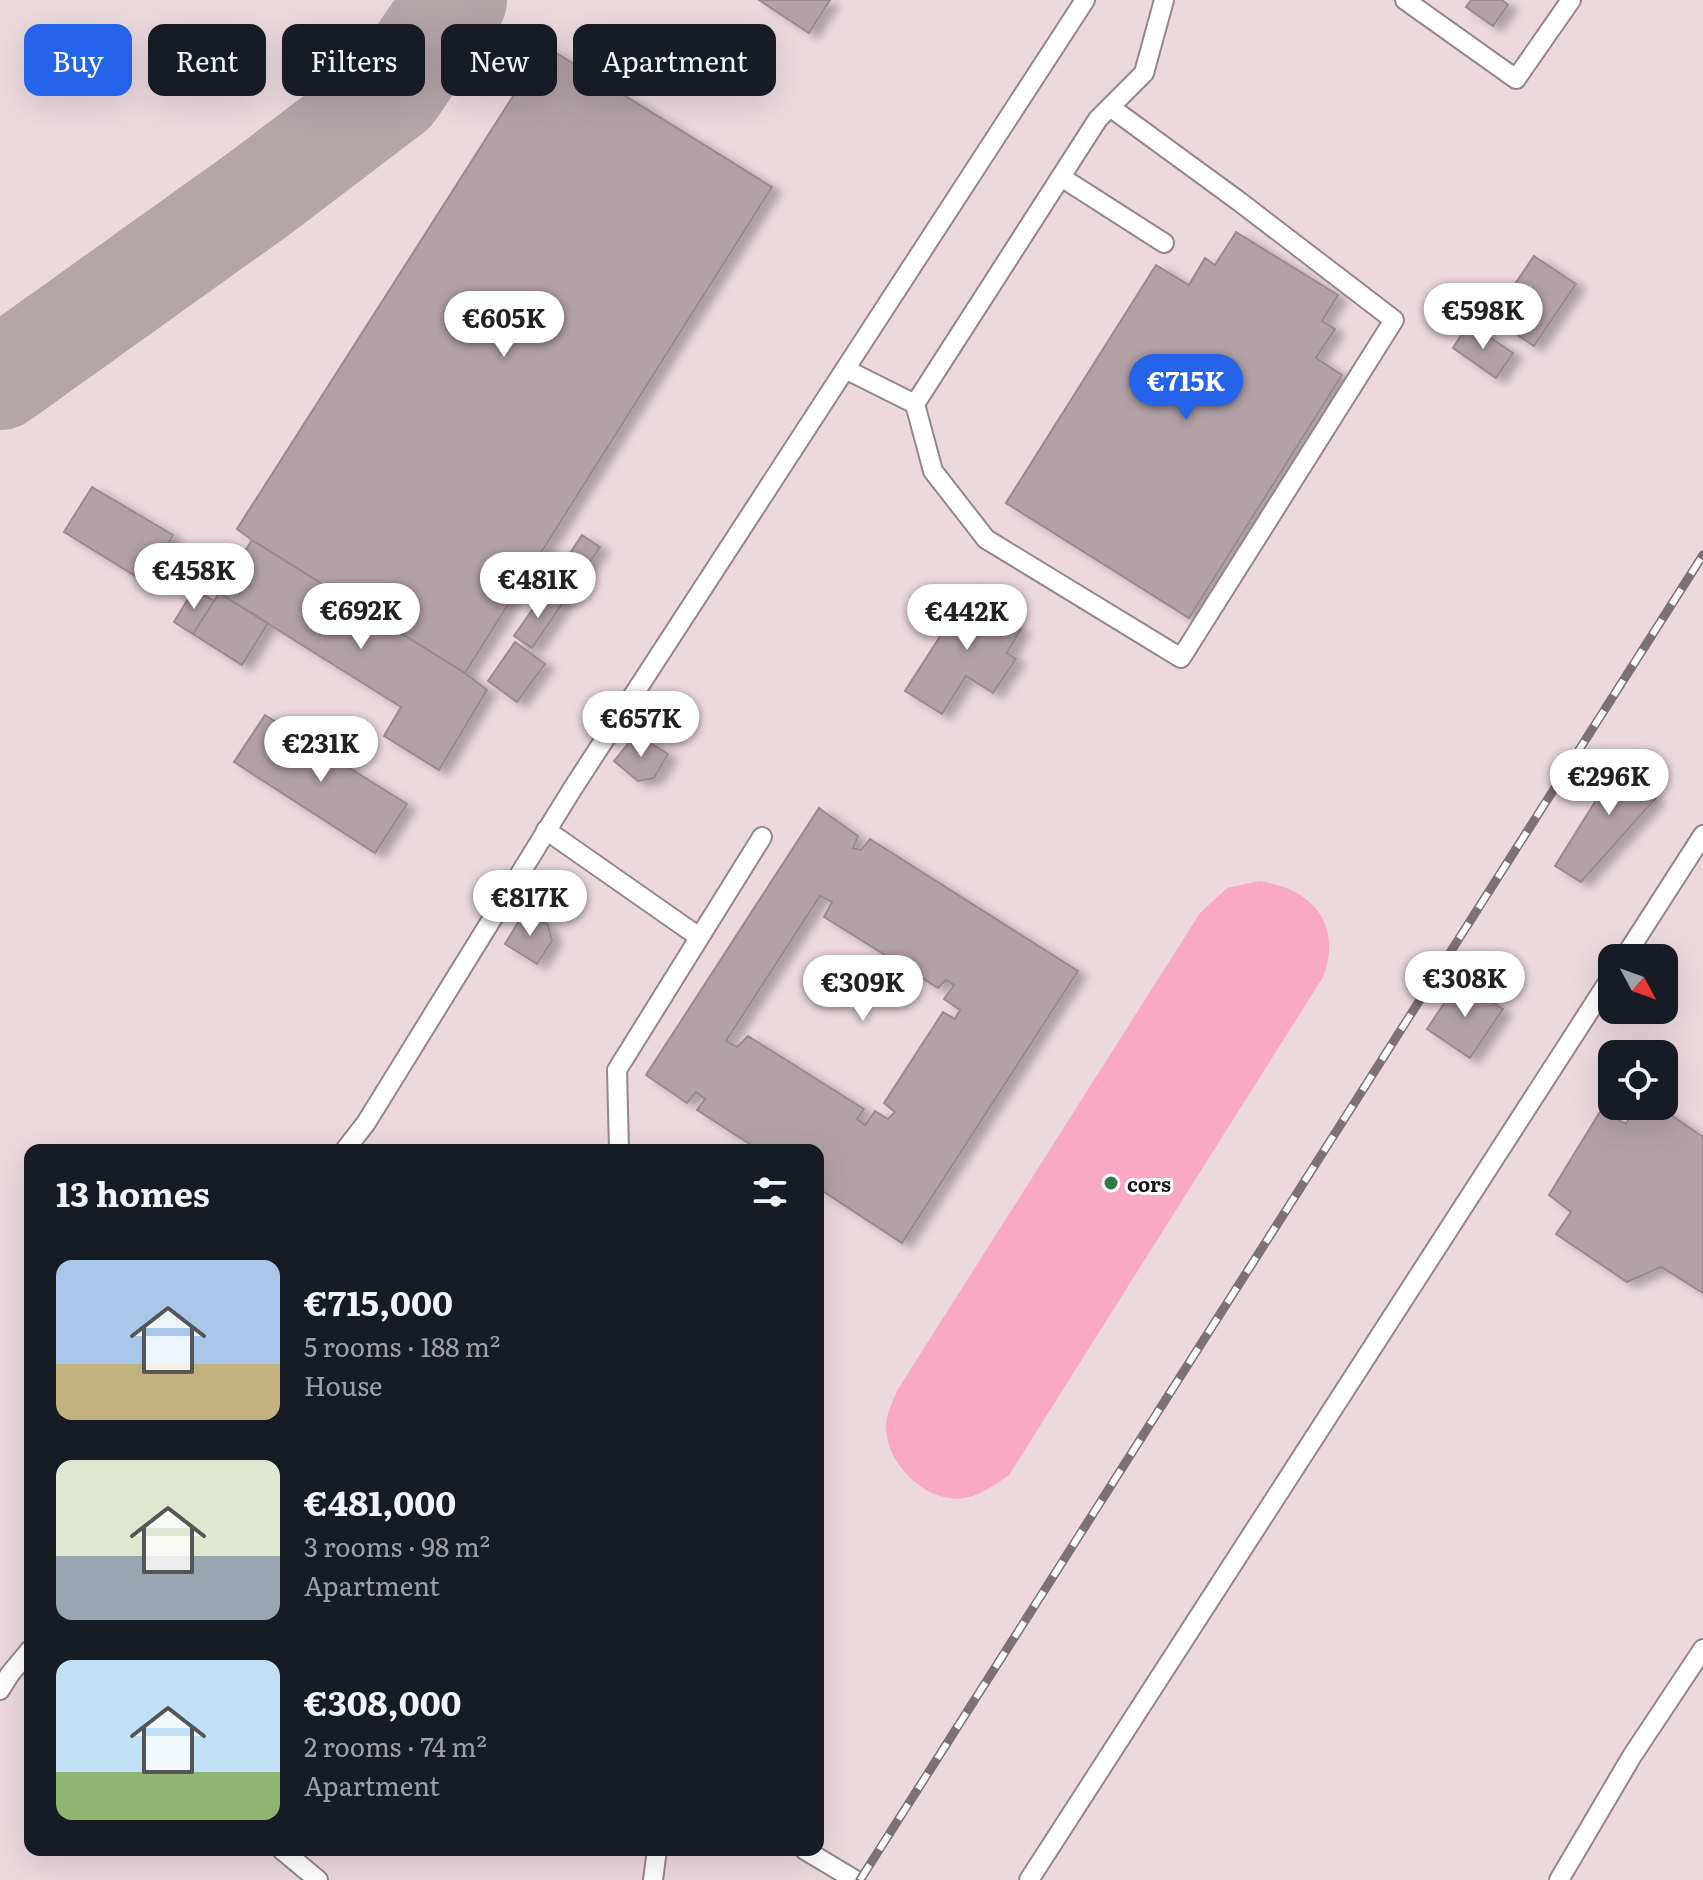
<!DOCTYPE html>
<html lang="en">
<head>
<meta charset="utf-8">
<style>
  :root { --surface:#171b24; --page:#20242c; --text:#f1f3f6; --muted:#9ea1a6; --accent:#2563eb }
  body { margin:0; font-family:Literata,serif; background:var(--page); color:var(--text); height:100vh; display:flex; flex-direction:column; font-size:30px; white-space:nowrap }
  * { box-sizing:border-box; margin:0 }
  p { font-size:26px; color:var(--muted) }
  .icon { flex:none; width:44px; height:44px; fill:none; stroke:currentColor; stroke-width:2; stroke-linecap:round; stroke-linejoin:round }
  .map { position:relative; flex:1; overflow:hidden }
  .details { position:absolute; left:24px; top:1144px; width:800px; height:712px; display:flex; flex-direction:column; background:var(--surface); border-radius:16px; box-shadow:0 8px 32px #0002 }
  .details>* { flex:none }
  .top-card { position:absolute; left:24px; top:24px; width:800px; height:72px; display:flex; gap:16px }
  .needle { width:52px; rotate:131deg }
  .fabs { position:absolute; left:1598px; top:944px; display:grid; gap:16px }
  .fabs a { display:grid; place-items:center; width:80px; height:80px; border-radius:16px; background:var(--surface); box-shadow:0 8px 32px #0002; font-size:40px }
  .price { position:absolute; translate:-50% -68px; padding:0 18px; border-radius:28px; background:#fff; color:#222; font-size:26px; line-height:52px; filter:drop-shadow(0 2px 4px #0008) }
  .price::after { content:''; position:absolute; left:50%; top:48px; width:24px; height:18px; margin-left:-12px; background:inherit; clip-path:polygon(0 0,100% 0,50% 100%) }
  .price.on { background:var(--accent); color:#fff }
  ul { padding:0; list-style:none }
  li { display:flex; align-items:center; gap:24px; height:200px; padding:0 32px }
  li span { display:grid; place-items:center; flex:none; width:224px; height:160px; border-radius:16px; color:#555 }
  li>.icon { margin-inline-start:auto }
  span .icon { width:96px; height:96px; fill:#fffc; stroke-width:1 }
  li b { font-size:34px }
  h2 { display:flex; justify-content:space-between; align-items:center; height:96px; padding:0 32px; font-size:34px }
  .chip { padding:0 28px; border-radius:16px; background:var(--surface); box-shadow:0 8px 32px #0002; font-size:28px; line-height:72px }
  .chip.on { background:var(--accent); color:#fff }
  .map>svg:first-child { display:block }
  .green { fill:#f9a9c3 }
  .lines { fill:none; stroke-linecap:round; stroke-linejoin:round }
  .taxiway { stroke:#b4a5a9; stroke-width:102 }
  .building { fill:#b2a1a6; stroke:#9a8a8f; stroke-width:2; fill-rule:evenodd; filter:url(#shadow) }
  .lane-casing { stroke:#96868a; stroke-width:22 }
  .lane { stroke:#fff; stroke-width:18 }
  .rail-casing { stroke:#7c7174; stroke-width:9 }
  .rail { stroke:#fff; stroke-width:6; stroke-dasharray:18; stroke-linecap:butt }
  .poi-dot { fill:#2e7947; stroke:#fff; stroke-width:3 }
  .labels { text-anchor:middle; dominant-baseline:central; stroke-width:6; stroke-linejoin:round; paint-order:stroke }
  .poi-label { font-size:20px; font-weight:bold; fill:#1a1416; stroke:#fff; text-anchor:start }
</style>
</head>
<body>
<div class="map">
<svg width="1703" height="1880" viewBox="0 0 1703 1880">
  <defs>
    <filter id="shadow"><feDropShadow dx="9" dy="5" stdDeviation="4" flood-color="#0004"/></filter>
  </defs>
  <rect width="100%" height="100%" fill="#ebd9de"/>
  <!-- green -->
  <path class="green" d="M 1259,881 C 1312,888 1343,924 1323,977 L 1009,1475 C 996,1484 981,1495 965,1498 C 928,1504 889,1467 886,1431 C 884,1418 893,1401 898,1389 L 1200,913 L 1227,888 Z"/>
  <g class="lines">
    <!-- taxiway -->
    <path class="taxiway" d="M 0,379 L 260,193 L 393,92 L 456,0"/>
  </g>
  <!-- building -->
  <path class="building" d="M 759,0 L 830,0 L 809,33 Z
    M 1471,0 L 1502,0 L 1508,5 L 1493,26 L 1466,7 Z
    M 545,46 L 772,187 L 465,673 L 252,540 L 237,529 Z
    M 1236,232 L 1338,295 L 1322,321 L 1335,329 L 1316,358 L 1342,375 L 1189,618 L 1006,503 L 1156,265 L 1189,285 L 1205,258 L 1215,265 Z
    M 1534,256 L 1576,284 L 1534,346 L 1492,318 Z
    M 1469,323 L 1513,353 L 1496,378 L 1453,348 Z
    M 92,487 L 173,535 L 145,582 L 64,532 Z
    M 582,535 L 600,547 L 562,604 L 544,593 Z
    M 252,540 L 465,673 L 487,690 L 439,770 L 384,736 L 401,707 L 219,593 Z
    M 972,587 L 1009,611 L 1005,618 L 1021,629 L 1007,653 L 1016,659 L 993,693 L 966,676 L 942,714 L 905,691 Z
    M 194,589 L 214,601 L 193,634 L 174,622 Z
    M 219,593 L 268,623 L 242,665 L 193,634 Z
    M 544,593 L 562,604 L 532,648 L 514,636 Z
    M 515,642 L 545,664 L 517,702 L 488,681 Z
    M 265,715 L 407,804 L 375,853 L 234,762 Z
    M 636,734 L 668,754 L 654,778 L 638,781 L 614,761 Z
    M 1637,750 L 1645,752 L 1650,760 L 1649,768 L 1639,787 L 1656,798 L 1581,882 L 1555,866 L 1621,760 L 1626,754 Z
    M 819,808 L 858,836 L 853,848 L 861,850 L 870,839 L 1078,971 L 902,1243 L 818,1188 L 818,1150 L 759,1150 L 697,1110 L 705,1099 L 696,1092 L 687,1103 L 646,1075 ZM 820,896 L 832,902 L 824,917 L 938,988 L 946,980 L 954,985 L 944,999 L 960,1010 L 955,1019 L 943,1012 L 884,1103 L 895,1112 L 888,1119 L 875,1111 L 865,1125 L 857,1119 L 864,1109 L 748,1036 L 737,1047 L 726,1041 Z
    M 525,911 L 548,925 L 552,941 L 537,964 L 505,944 Z
    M 1459,981 L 1503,1009 L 1470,1058 L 1427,1029 Z
    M 1636,1106 L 1658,1106 L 1703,1137 L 1703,1293 L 1661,1267 L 1627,1282 L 1556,1234 L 1571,1212 L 1549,1195 L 1601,1110 L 1626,1124 Z"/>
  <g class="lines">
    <!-- lane casing -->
    <g class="lane-casing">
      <path id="lane" d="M 1405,0 L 1516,79 L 1571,0
        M 1061,177 L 1164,243
        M 845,369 L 915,404 L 1098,119 L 1144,73 L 1164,0
        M 915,404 L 933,471 L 986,539 L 1181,658 L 1394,320 L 1240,202 L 1110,107
        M 546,830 L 699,937
        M 1624,958 L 1703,835
        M 345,1150 L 366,1123 L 573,788 L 1085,0
        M 619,1150 L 617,1070 L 762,837
        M 0,1690 L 10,1674 L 30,1650
        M 282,1850 L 318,1880
        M 805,1850 L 855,1880
        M 653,1880 L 657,1850
        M 1029,1880 L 1612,976
        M 1559,1880 L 1632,1756 L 1703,1649"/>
    </g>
    <!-- lane -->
    <use href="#lane" class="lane"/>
    <!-- rail casing -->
    <g class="rail-casing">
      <path id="rail" d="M 860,1880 L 1703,555"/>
    </g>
    <!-- rail -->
    <use href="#rail" class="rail"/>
  </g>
  <!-- markers -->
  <circle class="poi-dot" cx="1111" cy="1183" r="8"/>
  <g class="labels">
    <!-- poi labels -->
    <g class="poi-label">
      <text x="1127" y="1183">cors</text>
    </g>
  </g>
</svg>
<div class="fabs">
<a><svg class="needle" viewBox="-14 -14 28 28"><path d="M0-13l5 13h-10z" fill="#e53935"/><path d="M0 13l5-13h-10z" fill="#9ea1a6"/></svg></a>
<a><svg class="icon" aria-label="locate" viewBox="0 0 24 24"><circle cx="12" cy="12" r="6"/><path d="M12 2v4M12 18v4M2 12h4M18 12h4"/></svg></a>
</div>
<b class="price" style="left:1483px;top:351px">€598K</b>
<b class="price" style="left:504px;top:359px">€605K</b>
<b class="price on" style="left:1186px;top:422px">€715K</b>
<b class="price" style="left:194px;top:611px">€458K</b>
<b class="price" style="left:538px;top:620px">€481K</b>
<b class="price" style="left:361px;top:651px">€692K</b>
<b class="price" style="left:967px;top:652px">€442K</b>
<b class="price" style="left:641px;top:759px">€657K</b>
<b class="price" style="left:321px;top:784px">€231K</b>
<b class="price" style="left:1609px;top:817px">€296K</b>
<b class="price" style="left:530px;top:938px">€817K</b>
<b class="price" style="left:1465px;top:1019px">€308K</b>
<b class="price" style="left:863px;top:1023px">€309K</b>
<div class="top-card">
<a class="chip on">Buy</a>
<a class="chip">Rent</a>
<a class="chip">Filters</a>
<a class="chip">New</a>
<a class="chip">Apartment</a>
</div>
<section class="details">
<h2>13 homes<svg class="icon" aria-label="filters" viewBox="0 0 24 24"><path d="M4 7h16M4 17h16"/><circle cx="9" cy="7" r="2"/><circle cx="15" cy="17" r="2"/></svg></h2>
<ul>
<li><span style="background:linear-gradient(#a9c7e8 65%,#c2b280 0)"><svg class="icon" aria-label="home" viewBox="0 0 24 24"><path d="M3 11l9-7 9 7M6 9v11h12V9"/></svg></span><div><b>€715,000</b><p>5 rooms · 188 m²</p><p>House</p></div></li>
<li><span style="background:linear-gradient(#dfe7d0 60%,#9aa5b1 0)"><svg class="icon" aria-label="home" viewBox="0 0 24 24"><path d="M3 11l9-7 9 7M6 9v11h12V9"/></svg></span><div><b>€481,000</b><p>3 rooms · 98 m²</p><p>Apartment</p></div></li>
<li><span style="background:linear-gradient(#bfe0f5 70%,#8fb573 0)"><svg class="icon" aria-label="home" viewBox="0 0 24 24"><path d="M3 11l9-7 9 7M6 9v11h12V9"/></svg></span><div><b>€308,000</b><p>2 rooms · 74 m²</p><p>Apartment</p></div></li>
</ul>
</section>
</div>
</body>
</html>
